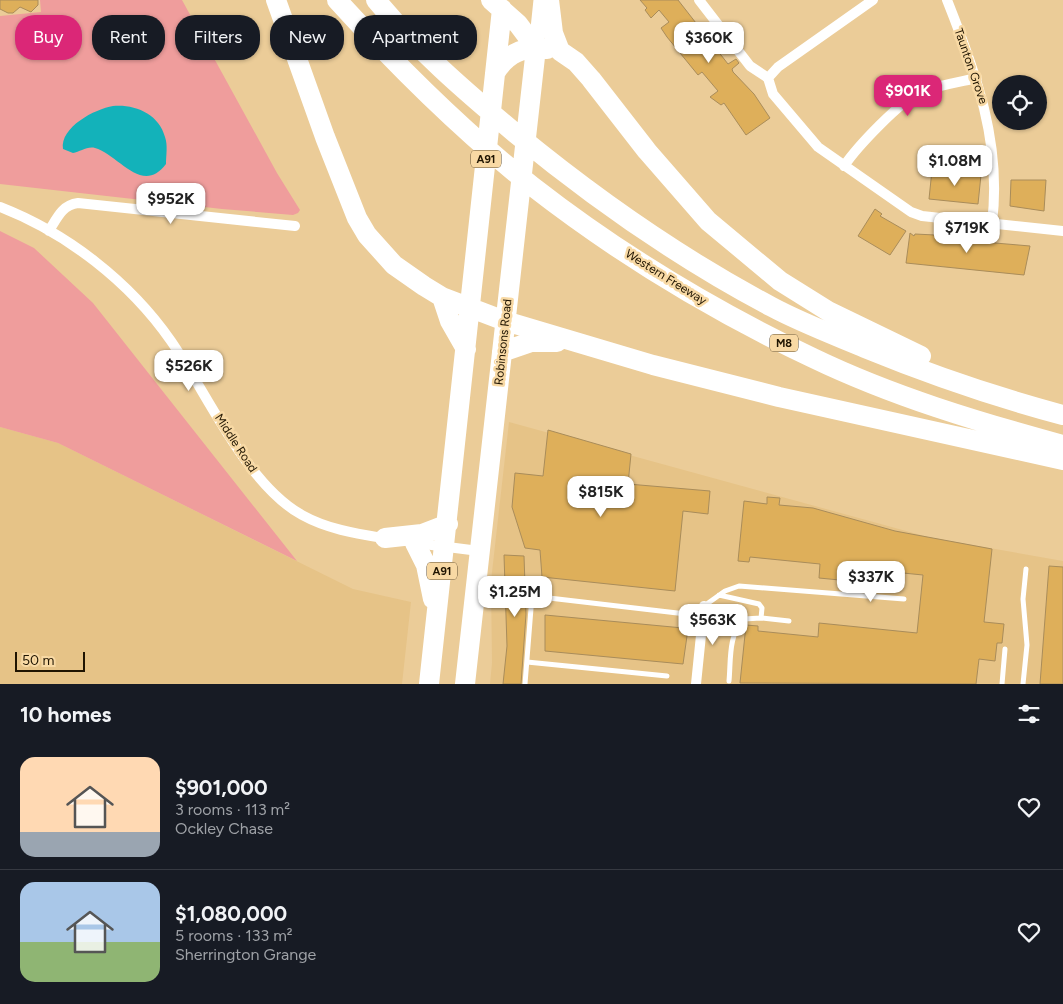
<!DOCTYPE html>
<html lang="en">
<head>
<meta charset="utf-8">
<style>
  :root { --surface:#171b24; --page:#20242c; --text:#f1f3f6; --muted:#9ea1a6; --line:#363941; --accent:#db2777 }
  body { margin:0; font-family:Figtree,sans-serif; background:var(--page); color:var(--text); height:100vh; display:flex; flex-direction:column; font-size:19px; white-space:nowrap }
  * { box-sizing:border-box; margin:0 }
  p { font-size:16px; color:var(--muted) }
  .icon { flex:none; width:28px; height:28px; fill:none; stroke:currentColor; stroke-width:2; stroke-linecap:round; stroke-linejoin:round }
  .map { position:relative; height:684px; overflow:hidden }
  .sheet { display:flex; flex-direction:column; background:var(--surface); flex:1 }
  .sheet>* { flex:none }
  .hud { position:absolute; left:15px; top:15px; width:500px; height:45px; display:flex; gap:10px }
  .buttons { position:absolute; left:992px; top:75px; display:grid; gap:10px }
  .buttons a { display:grid; place-items:center; width:55px; height:55px; border-radius:50%; background:var(--surface); box-shadow:0 1px 4px #0004; font-size:25px }
  .scale { position:absolute; left:15px; bottom:12px; width:70px; box-sizing:border-box; padding-left:5px; border:2px solid #1f1401; border-top:0; font-size:14px; line-height:18px; white-space:nowrap; color:#1f1401; -webkit-text-stroke:4px #f8d9a4; paint-order:stroke }
  .price { position:absolute; translate:-50% -42px; padding:0 11px; border-radius:10px; background:#fff; color:#222; font-size:16px; line-height:32px; filter:drop-shadow(0 1px 2px #0008) }
  .price::after { content:''; position:absolute; left:50%; top:30px; width:15px; height:11px; margin-left:-8px; background:inherit; clip-path:polygon(0 0,100% 0,50% 100%) }
  .price.current { background:var(--accent); color:#fff }
  ul { padding:0; list-style:none }
  li { display:flex; align-items:center; gap:15px; height:125px; padding:0 20px }
  li+li { border-top:1px solid var(--line) }
  li span { display:grid; place-items:center; flex:none; width:140px; height:100px; border-radius:15px; color:#555 }
  li>.icon { margin-inline-start:auto }
  span .icon { width:60px; height:60px; fill:#fffc; stroke-width:1 }
  li b { font-size:21px }
  h2 { display:flex; justify-content:space-between; align-items:center; height:60px; padding:0 20px; font-size:21px }
  .tag { padding:0 18px; border-radius:20px; background:var(--surface); box-shadow:0 1px 4px #0004; font-size:18px; line-height:45px }
  .tag.current { background:var(--accent); color:#fff }
  .map>svg:first-child { display:block }
  .built { fill:#e6c387 }
  .green { fill:#ef9d9c }
  .water { fill:#13b2ba }
  .building { fill:#deaf5a; stroke:#a98c5a }
  .lines { fill:none; stroke-linecap:round; stroke-linejoin:round }
  .lane { stroke:#fff; stroke-width:5 }
  .street { stroke:#fff; stroke-width:10 }
  .secondary { stroke:#fff; stroke-width:15 }
  .highway { stroke:#fff; stroke-width:20 }
  .labels { text-anchor:middle; dominant-baseline:central; stroke-width:5; stroke-linejoin:round; paint-order:stroke }
  .shield { fill:#f8d9a4; stroke:#604f32; stroke-width:1 }
  .shield-label { font-size:11px; font-weight:bold; fill:#1f1401 }
  .street-label { font-size:12px; fill:#1f1401; stroke:#f8d9a4 }
</style>
</head>
<body>
<div class="map">
<svg width="1063" height="684" viewBox="0 0 1063 684">
  <rect width="100%" height="100%" fill="#ebcc98"/>
  <!-- built -->
  <path class="built" d="M 509,422 L 928,537 L 1063,561 L 1063,684 L 490,684 L 492,663 L 491,581 Z
    M 0,427 L 58,443 L 353,589 L 411,602 L 402,684 L 0,684 Z"/>
  <!-- green -->
  <path class="green" d="M 40,0 L 182,0 L 277,173 L 300,210 L 298,213 L 293,215 L 222,209 L 0,184 L 0,16 L 41,12 Z
    M 0,231 L 34,248 L 93,303 L 297,561 L 58,443 L 0,427 Z"/>
  <!-- water -->
  <path class="water" d="M 113,106 C 135,104 159,114 165,137 C 168,145 166,156 166,164 C 142,196 118,154 95,148 C 87,146 80,152 73,153 L 63,149 C 60,127 95,109 113,106 Z"/>
  <!-- building -->
  <path class="building" d="M 0,0 L 38,0 L 38,5 L 31,12 L 20,7 L 13,13 L 8,13 L 0,9 Z
    M 640,0 L 678,0 L 728,64 L 736,59 L 739,63 L 732,69 L 733,72 L 754,94 L 770,118 L 746,135 L 724,103 L 721,105 L 710,97 L 718,91 L 702,72 L 698,75 L 667,37 L 661,28 L 669,22 L 659,10 L 651,18 L 645,10 L 647,8 Z
    M 950,169 L 981,175 L 978,204 L 929,199 L 932,170 L 950,172 Z
    M 1011,180 L 1046,180 L 1044,211 L 1010,206 Z
    M 875,209 L 882,214 L 880,216 L 906,231 L 890,255 L 858,236 Z
    M 910,233 L 914,236 L 915,234 L 935,235 L 960,240 L 1030,246 L 1024,275 L 906,263 Z
    M 548,430 L 631,454 L 628,484 L 710,491 L 708,514 L 683,511 L 675,591 L 542,577 L 540,550 L 525,548 L 512,507 L 515,473 L 543,476 Z
    M 767,497 L 780,498 L 779,505 L 813,508 L 895,531 L 992,549 L 984,622 L 1004,624 L 1002,643 L 997,643 L 995,661 L 979,659 L 976,684 L 740,683 L 746,625 L 758,626 L 758,631 L 818,637 L 819,623 L 917,633 L 923,575 L 903,573 L 901,586 L 819,578 L 820,564 L 750,557 L 749,562 L 738,561 L 744,501 L 767,504 Z
    M 504,555 L 524,556 L 526,614 L 521,684 L 503,684 L 507,646 Z
    M 1049,566 L 1063,567 L 1063,684 L 1040,684 Z
    M 545,615 L 683,628 L 687,636 L 683,664 L 545,651 Z"/>
  <g class="lines">
    <!-- lane -->
    <path class="lane" d="M 719,595 L 759,604 L 762,608 L 761,618 L 789,621
      M 704,606 L 725,591 L 739,586 L 904,599
      M 527,662 L 667,676
      M 729,681 C 731,660 728,635 744,619 L 761,618
      M 525,684 L 532,596 L 703,616
      M 1002,684 L 1005,649
      M 1023,684 L 1027,645 L 1023,599 L 1026,569"/>
    <!-- street -->
    <path class="street" d="M 699,0 L 750,66 L 768,78 L 773,94 L 818,147 L 911,212 L 922,216 L 1063,231
      M 947,0 C 976,73 1002,143 992,223
      M 768,78 L 778,67 L 873,0
      M 844,166 C 857,147 900,101 921,92 C 939,85 959,82 977,78
      M 0,207 C 67,233 130,282 171,341 C 207,393 246,484 302,515 C 329,530 359,534 389,539
      M 49,231 C 57,218 62,205 78,203 L 295,226
      M 416,543 L 479,551
      M 696,684 L 704,606"/>
    <!-- secondary -->
    <path class="secondary" d="M 536,48 L 541,0"/>
    <!-- highway -->
    <path class="highway" d="M 276,0 L 325,137 L 357,218 L 367,235 L 394,265 L 424,286 L 442,297 L 505,321 L 653,365 L 779,397 L 1063,460
      M 337,0 C 397,66 461,130 532,186 C 618,253 714,311 813,358 C 892,396 978,422 1063,445
      M 376,0 C 416,49 466,92 515,133 C 594,198 681,259 772,307 C 802,323 834,335 865,348 C 931,375 995,397 1063,415
      M 491,0 L 518,24 L 536,48
      M 549,0 L 553,33 L 560,51 L 576,62 L 591,79 L 647,151 L 708,221 L 780,281 L 828,311 L 921,356
      M 495,73 C 507,53 524,46 547,49
      M 442,297 L 450,321 L 466,349
      M 502,352 L 531,342 L 557,342
      M 385,538 L 422,534 L 448,524
      M 415,543 L 426,565 L 433,599
      M 429,684 L 502,9
      M 465,684 L 536,48"/>
  </g>
  <g class="labels">
    <!-- shield labels -->
    <g class="shield">
      <rect x="471" y="150.5" width="30" height="17" rx="4"/>
      <rect x="770" y="334.5" width="28" height="17" rx="4"/>
      <rect x="427" y="562.5" width="30" height="17" rx="4"/>
    </g>
    <g class="shield-label">
      <text x="486" y="159">A91</text>
      <text x="784" y="343">M8</text>
      <text x="442" y="571">A91</text>
    </g>
    <!-- street labels -->
    <g class="street-label">
      <text transform="translate(971 66) rotate(71)">Taunton Grove</text>
      <text transform="translate(666 277) rotate(32)">Western Freeway</text>
      <text transform="translate(503 342) rotate(-84)">Robinsons Road</text>
      <text transform="translate(236 443) rotate(57)">Middle Road</text>
    </g>
  </g>
</svg>
<div class="buttons">
<a><svg class="icon" aria-label="locate" viewBox="0 0 24 24"><circle cx="12" cy="12" r="6"/><path d="M12 2v4M12 18v4M2 12h4M18 12h4"/></svg></a>
</div>
<div class="scale">50 m</div>
<b class="price" style="left:709px;top:64px">$360K</b>
<b class="price current" style="left:908px;top:117px">$901K</b>
<b class="price" style="left:955px;top:187px">$1.08M</b>
<b class="price" style="left:171px;top:225px">$952K</b>
<b class="price" style="left:967px;top:254px">$719K</b>
<b class="price" style="left:189px;top:392px">$526K</b>
<b class="price" style="left:601px;top:518px">$815K</b>
<b class="price" style="left:871px;top:603px">$337K</b>
<b class="price" style="left:515px;top:618px">$1.25M</b>
<b class="price" style="left:713px;top:646px">$563K</b>
<div class="hud">
<a class="tag current">Buy</a>
<a class="tag">Rent</a>
<a class="tag">Filters</a>
<a class="tag">New</a>
<a class="tag">Apartment</a>
</div>
</div>
<section class="sheet">
<h2>10 homes<svg class="icon" aria-label="filters" viewBox="0 0 24 24"><path d="M4 7h16M4 17h16"/><circle cx="9" cy="7" r="2"/><circle cx="15" cy="17" r="2"/></svg></h2>
<ul>
<li><span style="background:linear-gradient(#ffd9b3 75%,#9aa5b1 0)"><svg class="icon" aria-label="home" viewBox="0 0 24 24"><path d="M3 11l9-7 9 7M6 9v11h12V9"/></svg></span><div><b>$901,000</b><p>3 rooms · 113 m²</p><p>Ockley Chase</p></div><svg class="icon" aria-label="heart" viewBox="0 0 24 24"><path d="M12 20l-8-8c-3-5 5-10 8-4 3-6 11-1 8 4z"/></svg></li>
<li><span style="background:linear-gradient(#a9c7e8 60%,#8fb573 0)"><svg class="icon" aria-label="home" viewBox="0 0 24 24"><path d="M3 11l9-7 9 7M6 9v11h12V9"/></svg></span><div><b>$1,080,000</b><p>5 rooms · 133 m²</p><p>Sherrington Grange</p></div><svg class="icon" aria-label="heart" viewBox="0 0 24 24"><path d="M12 20l-8-8c-3-5 5-10 8-4 3-6 11-1 8 4z"/></svg></li>
</ul>
</section>
</body>
</html>
